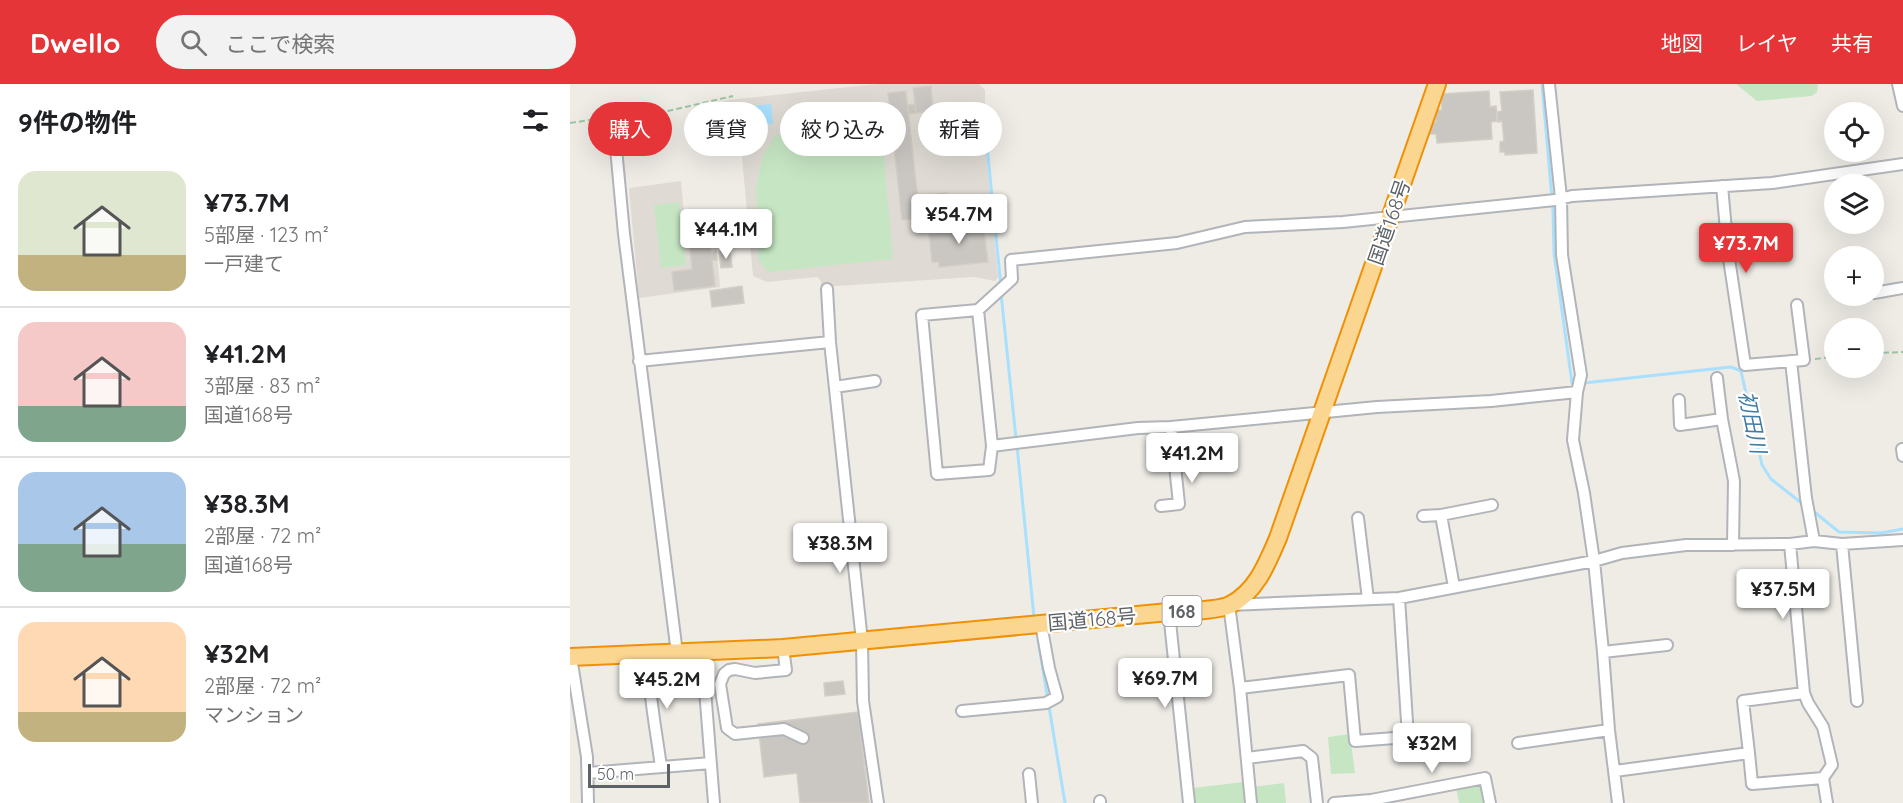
<!DOCTYPE html>
<html lang="ja">
<head>
<meta charset="utf-8">
<style>
  :root { --surface:#fff; --page:#f2f2f2; --text:#202124; --muted:#757577; --line:#e0e0e0; --accent:#e63538 }
  body { margin:0; font-family:Quicksand,"Noto Sans JP",sans-serif; background:var(--page); color:var(--text); height:100vh; display:flex; flex-direction:column; font-size:22px; white-space:nowrap }
  * { box-sizing:border-box; margin:0 }
  p { font-size:20px; color:var(--muted) }
  .icon { flex:none; width:33px; height:33px; fill:none; stroke:currentColor; stroke-width:2; stroke-linecap:round; stroke-linejoin:round }
  .map { position:relative; flex:1; overflow:hidden }
  .drawer { display:flex; flex-direction:column; background:var(--surface); width:570px }
  .drawer>* { flex:none }
  .guide { position:absolute; left:18px; top:18px; width:570px; height:54px; display:flex; gap:12px }
  .fabs { position:absolute; left:1254px; top:18px; display:grid; gap:12px }
  .fabs a { display:grid; place-items:center; width:60px; height:60px; border-radius:50%; background:var(--surface); box-shadow:0 6px 24px #0002; font-size:30px }
  .scale { position:absolute; left:18px; bottom:15px; width:82px; box-sizing:border-box; padding-left:6px; border:3px solid #5d6266; border-top:0; font-size:16px; line-height:21px; white-space:nowrap; color:#5d6266; -webkit-text-stroke:4px #fff; paint-order:stroke }
  .price { position:absolute; translate:-50% -51px; padding:0 14px; border-radius:6px; background:#fff; color:#222; font-size:20px; line-height:39px; filter:drop-shadow(0 2px 3px #0008) }
  .price::after { content:''; position:absolute; left:50%; top:36px; width:18px; height:14px; margin-left:-9px; background:inherit; clip-path:polygon(0 0,100% 0,50% 100%) }
  .price.selected { background:var(--accent); color:#fff }
  ul { padding:0; list-style:none }
  li { display:flex; align-items:center; gap:18px; height:150px; padding:0 18px }
  li+li { border-top:2px solid var(--line) }
  li span { display:grid; place-items:center; flex:none; width:168px; height:120px; border-radius:18px; color:#555 }
  li>.icon { margin-inline-start:auto }
  span .icon { width:72px; height:72px; fill:#fffc; stroke-width:1 }
  li b { font-size:26px }
  h2 { display:flex; justify-content:space-between; align-items:center; height:72px; padding:0 18px; font-size:26px }
  .pill { padding:0 21px; border-radius:27px; background:var(--surface); box-shadow:0 6px 24px #0002; font-size:21px; line-height:54px }
  .pill.selected { background:var(--accent); color:#fff }
  header { display:flex; align-items:center; gap:36px; box-sizing:border-box; height:84px; padding:0 30px; background:var(--accent); color:#fff }
  header strong { font-size:28px }
  nav { display:flex; gap:33px; margin-inline-start:auto; font-size:21px }
  .search { width:420px; height:54px; background:var(--page); display:flex; align-items:center; gap:15px; box-sizing:border-box; padding:0 21px; border-radius:33px; color:var(--muted); font-size:22px }
  main { display:flex; flex:1; min-height:0 }
  .map>svg:first-child { display:block }
  .education { fill:#dfdbd4 }
  .green { fill:#c6e6c3 }
  .water { fill:#a8e0fd }
  .lines { fill:none; stroke-linecap:round; stroke-linejoin:round }
  .stream { stroke:#a8e0fd; stroke-width:3 }
  .building { fill:#cac7c3; stroke:#d4cec4; stroke-width:1.5 }
  .minor-casing { stroke:#b1b4b8; stroke-width:14 }
  .highway-casing { stroke:#f09105; stroke-width:20 }
  .path { stroke:#9cc7a5; stroke-width:2; stroke-dasharray:6 3; stroke-linecap:butt }
  .minor { stroke:#fff; stroke-width:10 }
  .highway { stroke:#fbd691; stroke-width:16 }
  .labels { text-anchor:middle; dominant-baseline:central; stroke-width:4.5; stroke-linejoin:round; paint-order:stroke }
  .shield { fill:#fff; stroke:#8e9194; stroke-width:1.5 }
  .shield-label { font-size:18px; font-weight:bold; fill:#5d6266 }
  .street-label { font-size:20px; fill:#5d6266; stroke:#fff }
  .water-label { font-size:21px; font-style:italic; fill:#417ca7; stroke:#fff }
</style>
</head>
<body>
<header>
<strong>Dwello</strong>
<div class="search"><svg class="icon" aria-label="search" viewBox="0 0 24 24"><circle cx="10" cy="10" r="6"/><path d="M15 15l6 6"/></svg>ここで検索</div>
<nav><a>地図</a><a>レイヤ</a><a>共有</a></nav>
</header>
<main>
<section class="drawer">
<h2>9件の物件<svg class="icon" aria-label="filters" viewBox="0 0 24 24"><path d="M4 7h16M4 17h16"/><circle cx="9" cy="7" r="2"/><circle cx="15" cy="17" r="2"/></svg></h2>
<ul>
<li><span style="background:linear-gradient(#dfe7d0 70%,#c2b280 0)"><svg class="icon" aria-label="home" viewBox="0 0 24 24"><path d="M3 11l9-7 9 7M6 9v11h12V9"/></svg></span><div><b>¥73.7M</b><p>5部屋 · 123 m²</p><p>一戸建て</p></div></li>
<li><span style="background:linear-gradient(#f6c9c9 70%,#7fa58c 0)"><svg class="icon" aria-label="home" viewBox="0 0 24 24"><path d="M3 11l9-7 9 7M6 9v11h12V9"/></svg></span><div><b>¥41.2M</b><p>3部屋 · 83 m²</p><p>国道168号</p></div></li>
<li><span style="background:linear-gradient(#a9c7e8 60%,#7fa58c 0)"><svg class="icon" aria-label="home" viewBox="0 0 24 24"><path d="M3 11l9-7 9 7M6 9v11h12V9"/></svg></span><div><b>¥38.3M</b><p>2部屋 · 72 m²</p><p>国道168号</p></div></li>
<li><span style="background:linear-gradient(#ffd9b3 75%,#c2b280 0)"><svg class="icon" aria-label="home" viewBox="0 0 24 24"><path d="M3 11l9-7 9 7M6 9v11h12V9"/></svg></span><div><b>¥32M</b><p>2部屋 · 72 m²</p><p>マンション</p></div></li>
</ul>
</section>
<div class="map">
<svg width="1333" height="719" viewBox="0 0 1333 719">
  <rect width="100%" height="100%" fill="#efece6"/>
  <!-- education -->
  <path class="education" d="M 307,0 L 409,0 L 415,6 L 415,54 L 428,193 L 425,197 L 404,193 L 251,203 L 251,197 L 247,193 L 197,198 L 183,192 L 170,52 L 137,57 L 134,24 L 158,16 Z
    M 111,97 L 116,151 L 145,148 L 150,203 L 69,214 L 59,104 Z"/>
  <!-- green -->
  <path class="green" d="M 1166,0 L 1248,0 L 1247,8 L 1242,12 L 1187,17 Z
    M 310,30 L 323,175 L 198,188 L 189,177 L 186,103 L 193,71 L 206,51 L 229,48 L 228,37 Z
    M 109,118 L 116,181 L 91,184 L 84,121 Z
    M 780,650 L 785,689 L 761,690 L 758,653 Z
    M 913,697 L 917,719 L 889,719 L 886,703 Z
    M 674,698 L 677,719 L 624,719 L 623,704 Z
    M 714,699 L 716,719 L 684,719 L 682,703 Z"/>
  <!-- water -->
  <path class="water" d="M 201,20 L 203,40 L 162,44 L 160,24 Z"/>
  <g class="lines">
    <!-- stream -->
    <path class="stream" d="M 972,0 L 983,126 L 984,169 L 1002,299
      M 416,52 L 431,203
      M 431,209 L 446,355
      M 1014,299 L 1161,283 L 1171,287 L 1192,381 L 1201,395 L 1234,421
      M 447,362 L 464,533
      M 1242,426 L 1269,448 L 1311,449 L 1333,445
      M 468,556 L 495,719"/>
  </g>
  <!-- building -->
  <path class="building" d="M 361,2 L 363,27 L 346,29 L 343,4 Z
    M 963,6 L 967,69 L 935,71 L 935,68 L 930,68 L 930,58 L 934,57 L 932,37 L 928,38 L 927,28 L 932,27 L 930,8 Z
    M 336,7 L 350,134 L 332,136 L 318,9 Z
    M 919,7 L 920,23 L 926,22 L 927,37 L 921,38 L 922,55 L 867,59 L 866,50 L 858,50 L 859,38 L 866,38 L 865,26 L 872,26 L 871,10 Z
    M 345,20 L 346,29 L 339,30 L 338,21 Z
    M 377,109 L 379,125 L 350,129 L 348,112 Z
    M 364,127 L 365,136 L 351,137 L 350,129 Z
    M 413,138 L 418,178 L 369,183 L 369,178 L 362,178 L 359,150 L 365,149 L 365,143 Z
    M 140,152 L 141,168 L 146,167 L 147,176 L 142,176 L 145,202 L 104,207 L 102,188 L 122,185 L 119,154 Z
    M 160,167 L 162,183 L 151,184 L 149,168 Z
    M 172,202 L 174,219 L 142,223 L 140,207 Z
    M 273,597 L 275,610 L 255,612 L 254,599 Z
    M 288,628 L 299,719 L 230,719 L 227,689 L 194,693 L 188,640 Z"/>
  <g class="lines">
    <!-- minor casing -->
    <g class="minor-casing">
      <path id="minor" d="M 979,0 L 991,114 L 992,171 L 1011,291 L 1007,308 L 1003,356 L 1014,409 L 1024,477 L 1033,568 L 1039,646 L 1048,719
        M 1328,0 L 1333,22
        M 43,32 L 54,150 L 107,569
        M 1152,102 L 1158,168 L 1175,281 L 1234,276 L 1227,221
        M 257,205 L 260,258 L 292,557 L 293,617 L 308,719
        M 1304,209 L 1333,204
        M 408,226 L 352,231 L 367,390 L 419,386 L 422,362 L 408,226 L 442,195 L 441,176 L 607,159 L 675,143 L 773,138 L 985,116 L 1002,112 L 1202,99 L 1333,80
        M 69,277 L 260,258
        M 1221,277 L 1236,414 L 1244,457
        M 1147,294 L 1152,335 L 1164,397 L 1163,461
        M 265,303 L 305,297
        M 1109,316 L 1110,341 L 1152,335
        M 422,362 L 568,344 L 601,343 L 807,323 L 921,317 L 1007,308
        M 1332,365 L 1333,372
        M 591,422 L 609,420 L 601,343
        M 871,431 L 884,503
        M 853,432 L 871,431 L 922,421
        M 788,434 L 798,515
        M 1220,460 L 1234,609 L 1238,619 L 1253,643 L 1262,681 L 1253,694 L 1257,719
        M 1272,460 L 1287,617
        M 599,528 L 619,719
        M 213,564 L 216,586 L 185,589 L 165,585 L 159,586 L 154,590 L 150,600 L 157,644 L 165,650 L 214,645 L 233,654
        M 132,568 L 144,719
        M 1033,568 L 1097,561
        M 79,569 C 78,608 86,645 91,683
        M 1,573 L 17,673 L 18,719
        M 670,604 L 779,591 L 785,657 L 838,653 L 829,514
        M 392,627 L 476,619 L 487,613 L 479,584 L 471,540
        M 948,659 L 1039,646
        M 1179,669 L 1182,700 L 1253,694
        M 677,674 L 733,667 L 742,674 L 747,719
        M 1045,687 L 1179,669 L 1173,617 L 1234,609
        M 18,689 L 141,679
        M 459,690 L 462,719
        M 530,717 L 530,719
        M 681,719 L 670,604 L 659,521 L 829,514 L 1024,477 L 1052,469 L 1116,461 L 1220,460 L 1244,457 L 1272,460 L 1333,456
        M 764,719 L 801,716 L 915,694 L 920,719"/>
    </g>
    <!-- highway casing -->
    <g class="highway-casing">
      <path id="highway" d="M 0,573 L 213,564 L 599,528 C 614,527 647,527 660,521 C 686,508 697,480 708,454 L 867,0"/>
    </g>
    <!-- path -->
    <path class="path" d="M 53,32 L 76,32 L 163,12
      M 0,39 L 33,34
      M 1304,269 L 1333,268
      M 1245,275 L 1264,273"/>
    <!-- minor -->
    <use href="#minor" class="minor"/>
    <!-- highway -->
    <use href="#highway" class="highway"/>
  </g>
  <g class="labels">
    <!-- shield labels -->
    <rect class="shield" x="592.5" y="512" width="39" height="30" rx="4.5"/>
    <g class="shield-label">
      <text x="612" y="527">168</text>
    </g>
    <!-- street labels -->
    <g class="street-label">
      <text transform="translate(819 138) rotate(-71)">国道168号</text>
      <text transform="translate(522 535) rotate(-5)">国道168号</text>
    </g>
    <!-- water labels -->
    <g class="water-label">
      <text transform="translate(1183 338) rotate(78)">初田川</text>
    </g>
  </g>
</svg>
<div class="fabs">
<a><svg class="icon" aria-label="locate" viewBox="0 0 24 24"><circle cx="12" cy="12" r="6"/><path d="M12 2v4M12 18v4M2 12h4M18 12h4"/></svg></a>
<a><svg class="icon" aria-label="layers" viewBox="0 0 24 24"><path d="M12 4l9 5-9 5-9-5zM3 14l9 5 9-5"/></svg></a>
<a>+</a>
<a>−</a>
</div>
<div class="scale">50 m</div>
<b class="price" style="left:389px;top:161px">¥54.7M</b>
<b class="price" style="left:156px;top:176px">¥44.1M</b>
<b class="price selected" style="left:1176px;top:190px">¥73.7M</b>
<b class="price" style="left:622px;top:400px">¥41.2M</b>
<b class="price" style="left:270px;top:490px">¥38.3M</b>
<b class="price" style="left:1213px;top:536px">¥37.5M</b>
<b class="price" style="left:595px;top:625px">¥69.7M</b>
<b class="price" style="left:97px;top:626px">¥45.2M</b>
<b class="price" style="left:862px;top:690px">¥32M</b>
<div class="guide">
<a class="pill selected">購入</a>
<a class="pill">賃貸</a>
<a class="pill">絞り込み</a>
<a class="pill">新着</a>
</div>
</div>
</main>
</body>
</html>
